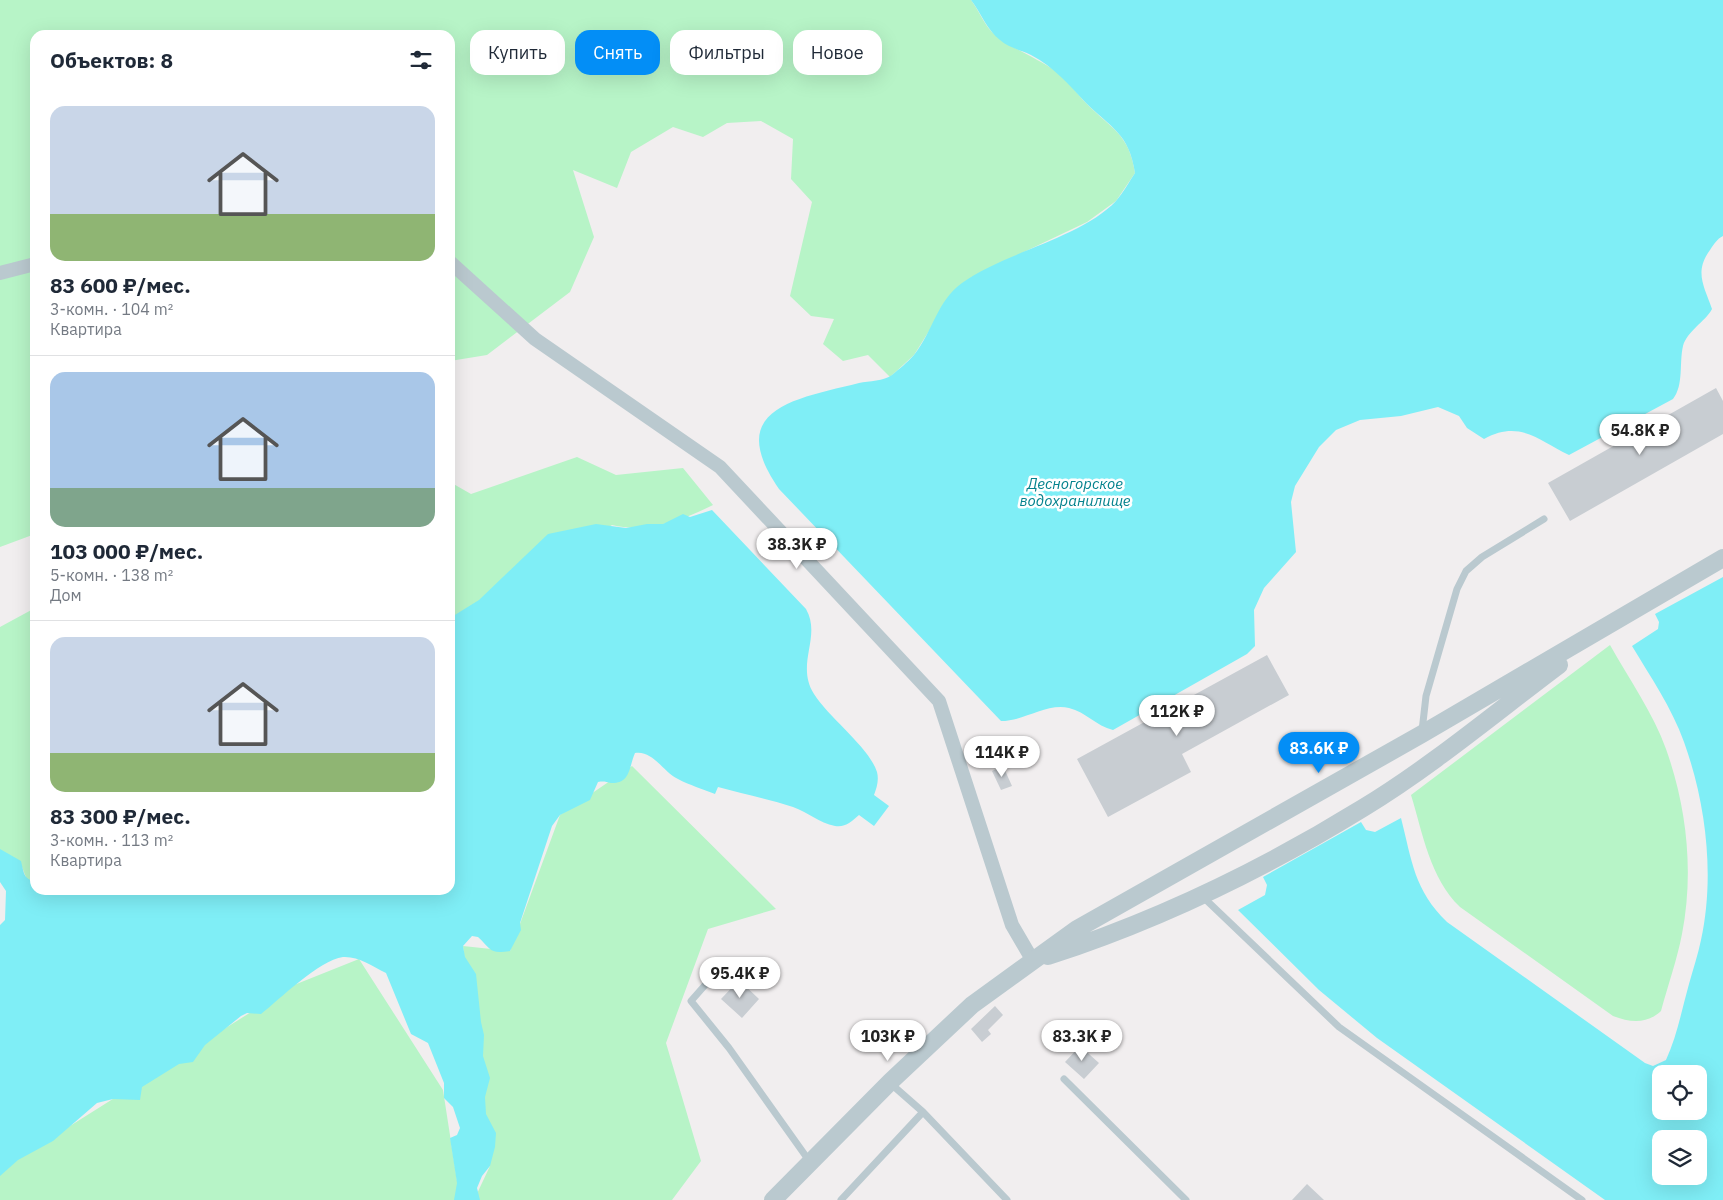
<!DOCTYPE html>
<html lang="ru">
<head>
<meta charset="utf-8">
<style>
  :root { --surface:#fff; --page:#f6f6f7; --text:#1f2937; --muted:#747a83; --line:#e0e1e3; --accent:#038ef6 }
  body { margin:0; font-family:"IBM Plex Sans",sans-serif; background:var(--page); color:var(--text); height:100vh; display:flex; flex-direction:column; font-size:19px; white-space:nowrap }
  * { box-sizing:border-box; margin:0 }
  p { font-size:16px; color:var(--muted) }
  .icon { flex:none; width:28px; height:28px; fill:none; stroke:currentColor; stroke-width:2; stroke-linecap:round; stroke-linejoin:round }
  .map { position:relative; flex:1; overflow:hidden }
  .details { position:absolute; left:30px; top:30px; width:425px; height:865px; display:flex; flex-direction:column; background:var(--surface); border-radius:15px; box-shadow:0 5px 20px #0002 }
  .details>* { flex:none }
  .top-card { position:absolute; left:470px; top:30px; width:475px; height:45px; display:flex; gap:10px }
  .buttons { position:absolute; left:1652px; top:1065px; display:grid; gap:10px }
  .buttons a { display:grid; place-items:center; width:55px; height:55px; border-radius:10px; background:var(--surface); box-shadow:0 5px 20px #0002; font-size:25px }
  .price { position:absolute; translate:-50% -42px; padding:0 11px; border-radius:18px; background:#fff; color:#222; font-size:16px; line-height:32px; filter:drop-shadow(0 1px 2px #0008) }
  .price::after { content:''; position:absolute; left:50%; top:30px; width:15px; height:11px; margin-left:-8px; background:inherit; clip-path:polygon(0 0,100% 0,50% 100%) }
  .price.active { background:var(--accent); color:#fff }
  ul { padding:0; list-style:none }
  li { display:grid; align-content:center; gap:10px; height:265px; padding:0 20px }
  li+li { border-top:1px solid var(--line) }
  li span { display:grid; place-items:center; height:155px; border-radius:15px; color:#555 }
  li>.icon { margin-inline-start:auto }
  span .icon { width:90px; height:90px; fill:#fffc; stroke-width:1 }
  li b { font-size:21px }
  h2 { display:flex; justify-content:space-between; align-items:center; height:60px; padding:0 20px; font-size:21px }
  .tag { padding:0 18px; border-radius:15px; background:var(--surface); box-shadow:0 5px 20px #0002; font-size:18px; line-height:45px }
  .tag.active { background:var(--accent); color:#fff }
  .map>svg:first-child { display:block }
  .green { fill:#b7f4c7 }
  .water { fill:#7feef6; fill-rule:evenodd }
  .building { fill:#c8cdd2 }
  .lines { fill:none; stroke-linecap:round; stroke-linejoin:round }
  .service { stroke:#bac9cf; stroke-width:7 }
  .minor { stroke:#bac9cf; stroke-width:14 }
  .tertiary { stroke:#bac9cf; stroke-width:18 }
  .labels { text-anchor:middle; dominant-baseline:central; stroke-width:5; stroke-linejoin:round; paint-order:stroke }
  .water-label { font-size:15px; font-style:italic; fill:#04828d; stroke:#fff }
</style>
</head>
<body>
<div class="map">
<svg width="1723" height="1200" viewBox="0 0 1723 1200">
  <rect width="100%" height="100%" fill="#f1eeef"/>
  <!-- green -->
  <path class="green" d="M 0,0 L 971,0 C 978,9 984,24 992,32 C 1011,49 1036,57 1057,72 C 1068,80 1076,93 1086,103 C 1111,129 1129,133 1135,173 L 1116,201 L 1087,222 L 992,267 L 929,331 L 914,355 L 890,377 L 868,355 L 843,361 L 823,344 L 834,319 L 811,316 L 790,296 L 812,202 L 791,179 L 793,139 L 761,121 L 727,123 L 703,137 L 673,127 L 631,152 L 617,188 L 573,170 L 594,237 L 570,292 L 487,355 L 450,361 L 450,35 L 35,35 L 35,534 L 0,547 Z
    M 577,457 L 616,475 L 683,468 L 713,505 C 681,521 647,533 612,525 L 450,627 L 450,482 L 471,494 Z
    M 35,608 L 35,885 L 27,880 L 22,867 L 0,873 L 0,627 Z
    M 1610,645 C 1629,679 1653,713 1666,749 C 1687,808 1694,872 1682,934 C 1677,960 1668,985 1661,1011 C 1647,1024 1631,1023 1613,1016 L 1460,907 C 1430,878 1423,834 1411,795 Z
    M 632,766 L 776,909 L 708,929 L 666,1043 L 701,1161 L 672,1200 L 474,1200 L 490,1166 L 463,946 L 510,951 L 560,815 Z
    M 359,959 L 443,1090 L 460,1200 L 0,1200 L 0,1170 L 294,985 Z"/>
  <!-- water -->
  <path class="water" d="M 971,0 L 1723,0 L 1723,236 C 1717,239 1714,244 1710,250 C 1694,272 1704,286 1712,309 C 1705,322 1687,331 1683,346 C 1679,363 1684,385 1673,399 L 1569,455 C 1539,441 1520,419 1484,439 L 1467,428 L 1459,416 L 1438,407 L 1401,416 L 1360,420 L 1336,430 L 1319,447 L 1295,486 L 1291,502 L 1296,552 L 1264,588 L 1254,610 L 1255,646 L 1247,654 L 1113,730 C 1096,726 1086,712 1069,708 C 1046,703 1025,721 1001,721 L 779,489 C 723,408 796,399 859,383 C 869,381 884,381 892,375 C 899,369 908,362 914,355 C 933,331 937,301 962,283 C 1005,252 1081,238 1116,201 C 1123,193 1129,182 1135,173 C 1129,133 1111,128 1086,103 C 1069,85 1054,67 1031,55 C 1021,50 1009,48 1000,40 C 987,30 981,13 971,0 Z
    M 712,510 L 806,609 C 822,637 795,664 814,694 C 830,719 869,747 877,772 C 879,780 877,787 874,795 L 889,806 L 874,826 L 859,815 C 852,821 845,828 835,826 C 819,823 808,812 793,807 C 768,799 743,794 718,787 L 715,794 C 703,789 689,785 678,779 C 663,772 653,750 635,753 C 629,766 631,784 611,783 C 606,782 604,781 598,782 L 590,800 L 560,815 L 552,826 L 520,923 L 521,930 L 510,951 C 489,954 492,950 478,937 L 472,936 L 463,946 L 465,957 L 476,974 L 481,1022 L 484,1035 L 483,1056 L 490,1078 L 485,1097 L 486,1114 L 496,1133 L 495,1147 L 490,1166 L 482,1176 L 477,1188 L 480,1200 L 454,1200 L 457,1183 L 450,1138 L 457,1135 L 460,1128 L 453,1107 L 444,1098 L 444,1083 L 428,1043 L 411,1034 L 386,973 C 372,966 358,956 343,957 C 319,960 279,1000 261,1014 L 247,1013 L 241,1016 L 205,1045 L 193,1062 L 179,1064 L 142,1087 L 140,1100 L 113,1099 L 97,1103 L 53,1141 L 18,1160 L 0,1176 L 0,925 L 5,920 L 6,891 L 0,882 L 0,849 L 21,861 C 24,873 23,878 35,882 L 35,890 L 450,890 L 450,618 L 479,600 L 548,534 L 596,524 L 626,528 L 647,524 L 663,524 L 683,514 L 690,517 Z
    M 1723,577 L 1723,1200 L 1605,1200 L 1377,1038 L 1319,990 L 1238,910 L 1265,895 L 1267,885 L 1263,877 L 1361,822 L 1366,830 L 1375,832 L 1401,818 C 1412,861 1414,890 1447,922 L 1645,1063 L 1653,1066 L 1666,1060 C 1677,1036 1682,1009 1689,984 C 1693,969 1698,955 1701,940 C 1715,876 1706,803 1684,742 C 1672,708 1650,676 1632,646 L 1658,629 L 1659,622 L 1655,614 ZM 1661,1074 L 1699,1074 L 1699,1111 L 1661,1111 ZM 1661,1139 L 1699,1139 L 1699,1176 L 1661,1176 Z"/>
  <!-- building -->
  <path class="building" d="M 1716,388 L 1723,401 L 1723,434 L 1570,521 L 1548,483 Z
    M 1267,655 L 1289,695 L 1182,754 L 1191,772 L 1108,817 L 1077,759 Z
    M 1003,766 L 1012,786 L 1001,790 L 992,771 Z
    M 739,980 L 759,999 L 742,1018 L 721,999 Z
    M 995,1006 L 1003,1015 L 988,1030 L 991,1034 L 982,1042 L 971,1029 Z
    M 1080,1046 L 1099,1063 L 1084,1079 L 1065,1062 Z
    M 1307,1184 L 1324,1200 L 1292,1200 Z"/>
  <g class="lines">
    <!-- service -->
    <path class="service" d="M 1422,731 L 1426,696 L 1457,589 L 1466,571 L 1482,557 L 1544,519
      M 1203,897 L 1339,1027 L 1582,1200
      M 721,967 L 691,1001 L 729,1048 L 810,1162
      M 1064,1079 L 1186,1200
      M 890,1083 L 923,1112 L 1007,1200
      M 841,1200 L 923,1112"/>
    <!-- minor -->
    <path class="minor" d="M 450,262 L 535,339 L 720,467 L 939,701 L 1012,925 L 1033,961
      M 0,273 L 35,264"/>
    <!-- tertiary -->
    <path class="tertiary" d="M 1048,956 C 1159,920 1264,869 1363,808 C 1432,766 1495,713 1559,665
      M 773,1200 L 890,1082 L 972,1005 L 1077,929 L 1422,734 L 1723,558"/>
  </g>
  <g class="labels">
    <!-- water labels -->
    <g class="water-label">
      <text x="1075" y="483">Десногорское<tspan x="1075" dy="17">водохранилище</tspan></text>
    </g>
  </g>
</svg>
<div class="buttons">
<a><svg class="icon" aria-label="locate" viewBox="0 0 24 24"><circle cx="12" cy="12" r="6"/><path d="M12 2v4M12 18v4M2 12h4M18 12h4"/></svg></a>
<a><svg class="icon" aria-label="layers" viewBox="0 0 24 24"><path d="M12 4l9 5-9 5-9-5zM3 14l9 5 9-5"/></svg></a>
</div>
<b class="price" style="left:1640px;top:456px">54.8K ₽</b>
<b class="price" style="left:797px;top:570px">38.3K ₽</b>
<b class="price" style="left:1177px;top:737px">112K ₽</b>
<b class="price active" style="left:1319px;top:774px">83.6K ₽</b>
<b class="price" style="left:1002px;top:778px">114K ₽</b>
<b class="price" style="left:740px;top:999px">95.4K ₽</b>
<b class="price" style="left:888px;top:1062px">103K ₽</b>
<b class="price" style="left:1082px;top:1062px">83.3K ₽</b>
<div class="top-card">
<a class="tag">Купить</a>
<a class="tag active">Снять</a>
<a class="tag">Фильтры</a>
<a class="tag">Новое</a>
</div>
<section class="details">
<h2>Объектов: 8<svg class="icon" aria-label="filters" viewBox="0 0 24 24"><path d="M4 7h16M4 17h16"/><circle cx="9" cy="7" r="2"/><circle cx="15" cy="17" r="2"/></svg></h2>
<ul>
<li><span style="background:linear-gradient(#c9d6e8 70%,#8fb573 0)"><svg class="icon" aria-label="home" viewBox="0 0 24 24"><path d="M3 11l9-7 9 7M6 9v11h12V9"/></svg></span><div><b>83 600 ₽/мес.</b><p>3-комн. · 104 m²</p><p>Квартира</p></div></li>
<li><span style="background:linear-gradient(#a9c7e8 75%,#7fa58c 0)"><svg class="icon" aria-label="home" viewBox="0 0 24 24"><path d="M3 11l9-7 9 7M6 9v11h12V9"/></svg></span><div><b>103 000 ₽/мес.</b><p>5-комн. · 138 m²</p><p>Дом</p></div></li>
<li><span style="background:linear-gradient(#c9d6e8 75%,#8fb573 0)"><svg class="icon" aria-label="home" viewBox="0 0 24 24"><path d="M3 11l9-7 9 7M6 9v11h12V9"/></svg></span><div><b>83 300 ₽/мес.</b><p>3-комн. · 113 m²</p><p>Квартира</p></div></li>
</ul>
</section>
</div>
</body>
</html>
